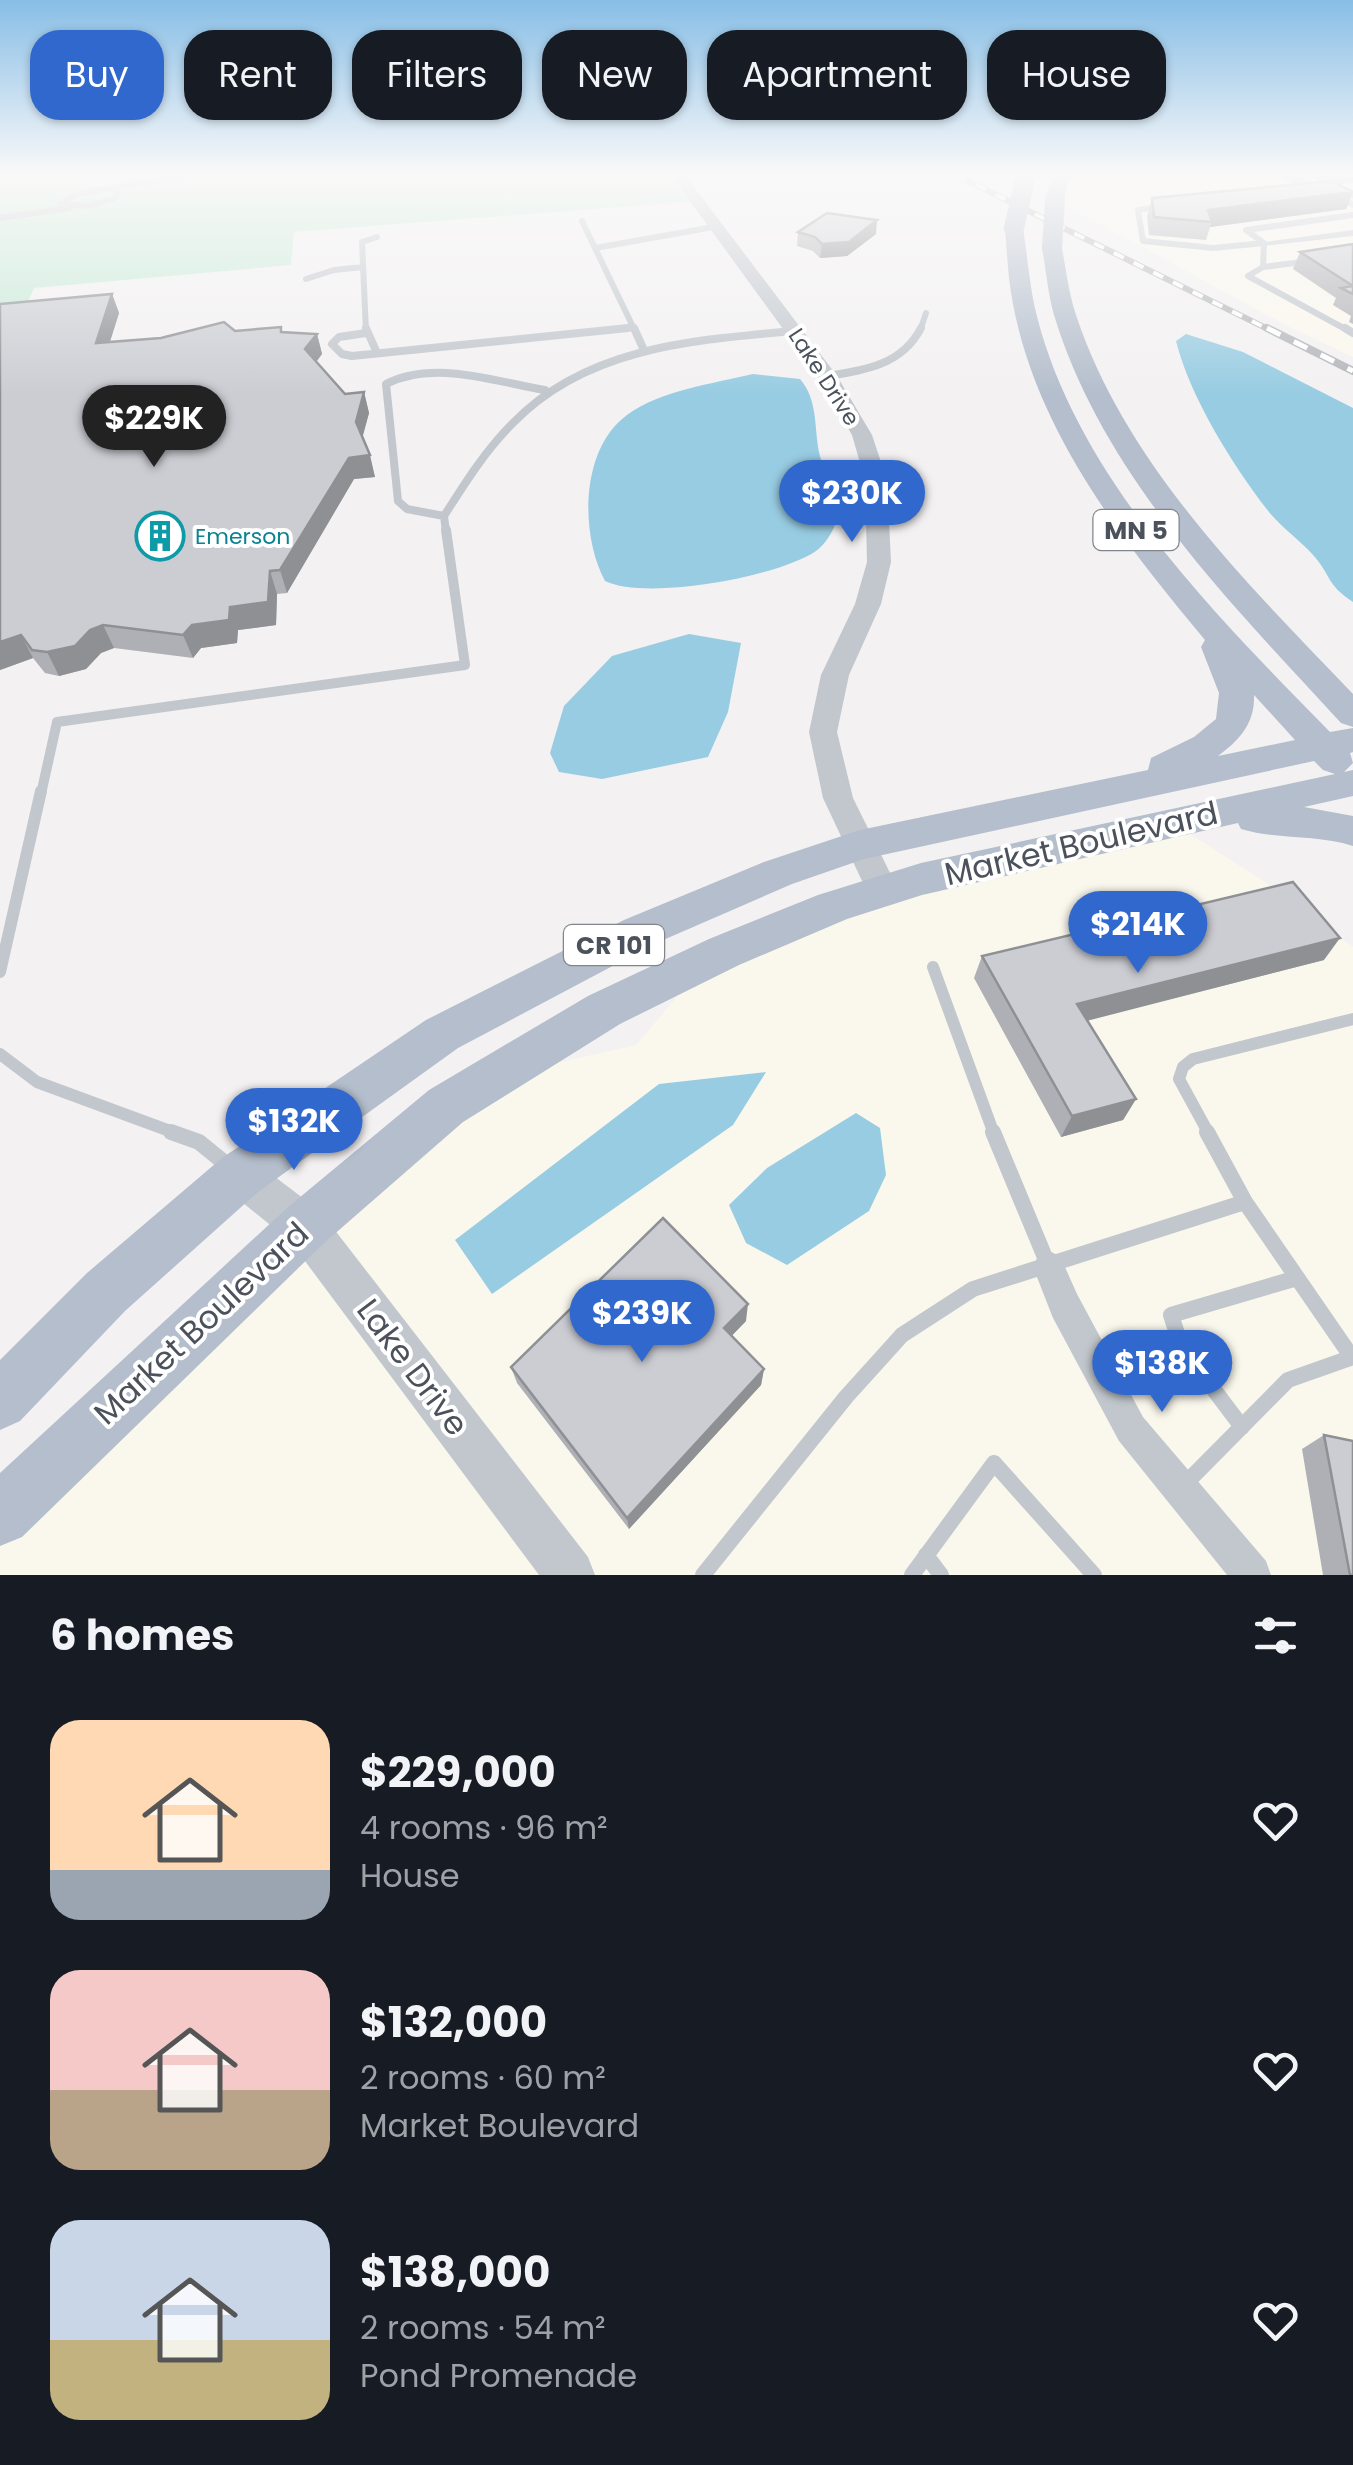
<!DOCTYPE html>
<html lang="en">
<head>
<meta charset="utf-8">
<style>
  :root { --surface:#171b24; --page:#242831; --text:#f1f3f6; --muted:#9ea1a6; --accent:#3068ce }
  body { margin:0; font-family:Poppins,sans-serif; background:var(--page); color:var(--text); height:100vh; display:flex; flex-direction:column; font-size:38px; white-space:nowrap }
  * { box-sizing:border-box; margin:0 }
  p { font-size:32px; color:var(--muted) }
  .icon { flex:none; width:55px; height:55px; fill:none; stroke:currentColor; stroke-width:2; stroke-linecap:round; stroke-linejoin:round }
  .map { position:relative; height:1575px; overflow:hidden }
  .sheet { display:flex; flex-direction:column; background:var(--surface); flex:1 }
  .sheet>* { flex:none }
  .hud { position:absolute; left:30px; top:30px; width:1295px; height:90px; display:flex; gap:20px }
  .price { position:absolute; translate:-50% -85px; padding:0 22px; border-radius:35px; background:var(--accent); color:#fff; font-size:32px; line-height:65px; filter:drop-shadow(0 2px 5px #0008) }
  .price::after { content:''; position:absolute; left:50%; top:60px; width:30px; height:22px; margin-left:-15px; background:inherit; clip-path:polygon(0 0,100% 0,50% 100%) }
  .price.selected { background:#222; color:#fff }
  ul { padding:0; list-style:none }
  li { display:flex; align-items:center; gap:30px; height:250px; padding:0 50px }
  li span { display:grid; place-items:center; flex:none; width:280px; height:200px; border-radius:30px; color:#555 }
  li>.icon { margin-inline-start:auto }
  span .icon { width:120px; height:120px; fill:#fffc; stroke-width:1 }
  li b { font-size:42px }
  h2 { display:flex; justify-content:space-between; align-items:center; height:120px; padding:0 50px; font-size:42px }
  .tag { padding:0 35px; border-radius:30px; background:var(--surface); box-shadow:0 2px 8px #0004; font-size:35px; line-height:90px }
  .tag.selected { background:var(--accent); color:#fff }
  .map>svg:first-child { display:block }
  .commercial { fill:#faf8ed }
  .green { fill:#c5ead7 }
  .water { fill:#98cce2 }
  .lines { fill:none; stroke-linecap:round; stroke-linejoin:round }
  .service-far4 { stroke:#c1c7cd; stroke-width:6 }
  .service-far3 { stroke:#c1c7cd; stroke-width:8 }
  .service-far2 { stroke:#c1c7cd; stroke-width:10 }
  .service-far1 { stroke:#c1c7cd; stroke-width:12 }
  .service { stroke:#c1c7cd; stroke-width:16 }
  .minor { fill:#c1c7cd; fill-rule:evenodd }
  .tertiary { fill:#c1c7cd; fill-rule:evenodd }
  .primary { fill:#b4becc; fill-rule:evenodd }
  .rail-far1-casing { stroke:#b4b6ba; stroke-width:6 }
  .rail-casing { stroke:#b4b6ba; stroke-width:8 }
  .rail-far1 { stroke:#fff; stroke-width:4; stroke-dasharray:11; stroke-linecap:butt }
  .rail { stroke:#fff; stroke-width:5; stroke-dasharray:15; stroke-linecap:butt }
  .primary-bridge { stroke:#b4becc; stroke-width:20 }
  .wall { fill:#afb0b5 }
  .shaded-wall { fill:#8e9094 }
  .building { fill:#cbcdd3; stroke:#8e9094; stroke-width:2.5 }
  .labels { text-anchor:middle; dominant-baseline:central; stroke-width:8; stroke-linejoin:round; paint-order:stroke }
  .far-street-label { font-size:22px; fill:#4b525c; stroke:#fff }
  .far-culture-label { font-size:22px; fill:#0d838f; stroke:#fff; text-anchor:start }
  .shield { fill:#fff; stroke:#81868d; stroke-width:2.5 }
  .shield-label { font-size:25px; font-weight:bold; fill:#4b525c }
  .near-street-label { font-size:32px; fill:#4b525c; stroke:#fff }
</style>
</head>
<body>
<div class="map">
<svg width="1353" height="1575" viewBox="0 0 1353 1575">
  <rect width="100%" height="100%" fill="#f3f1f1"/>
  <!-- commercial -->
  <path class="commercial" d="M 1061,175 L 1353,175 L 1353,357 L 1283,324 L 1055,199 Z
    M 1173,823 L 1265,882 L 1353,947 L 1353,1575 L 0,1575 L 0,1515 L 493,1077 L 636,1045 L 708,960 L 883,891 Z"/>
  <!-- green -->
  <path class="green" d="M 0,175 L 678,175 L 700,201 L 294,232 L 291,265 L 34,288 L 28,302 L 0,305 Z"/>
  <!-- water -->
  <path class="water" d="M 1186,334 L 1243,352 L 1353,408 L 1353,602 C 1326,584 1332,577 1314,556 C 1300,540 1282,528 1269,512 C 1233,466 1190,397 1176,341 Z
    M 753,374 L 800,379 C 818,400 814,426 819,452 C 823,472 842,500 837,519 C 834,530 825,545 816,551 C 778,577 646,601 605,581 C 580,535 580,449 627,415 C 661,390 712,384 753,374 Z
    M 689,634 L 741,643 L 728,712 L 708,757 L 602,779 L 559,772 L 550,753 L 564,706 L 612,656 Z
    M 766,1072 L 733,1125 L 492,1294 L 455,1240 L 659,1084 Z
    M 856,1113 L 880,1128 L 886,1175 L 869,1211 L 787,1265 L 746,1243 L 729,1205 L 767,1168 Z"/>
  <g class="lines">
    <!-- service-far4 -->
    <path class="service-far4" d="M 117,189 L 117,197 L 89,206 L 60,204 L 77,194 L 188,175
      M 1165,206 L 1138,210 L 1143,241 L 1213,248 L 1264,243
      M 0,218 L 69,208
      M 582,221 L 595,248
      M 1264,243 L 1246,230 L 1353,215
      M 1264,243 L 1263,267 L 1310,261
      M 1263,267 L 1248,276 L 1349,331
      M 306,279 L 334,270 L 363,267
      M 366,331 L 362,242 L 377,237
      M 603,331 L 633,328
      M 635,331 L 595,248 L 719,226
      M 920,331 L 926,313"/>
    <!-- service-far3 -->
    <path class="service-far3" d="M 366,328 L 377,353
      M 634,328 L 643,348
      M 1345,328 L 1353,333
      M 366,333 L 339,337 L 332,344 L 342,354 L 352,356 L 628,328
      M 827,376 C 865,370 902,365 921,328
      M 444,516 L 407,509 L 398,501 L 386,384 C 433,359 496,382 545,390
      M 446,532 L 444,516 C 465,483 485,451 513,423 C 586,347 694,340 793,331"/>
    <!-- service-far2 -->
    <path class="service-far2" d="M 41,794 L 57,722 L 465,665 L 446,530"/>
    <!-- service-far1 -->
    <path class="service-far1" d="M 933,967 L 994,1134
      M 0,972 L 41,791
      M 0,1054 L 37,1082 L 178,1134
      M 1209,1134 L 1179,1079 L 1183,1067 L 1193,1059 L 1353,1019"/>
    <!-- service -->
    <path class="service" d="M 171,1132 L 199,1142 L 231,1168
      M 993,1132 L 1049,1267
      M 1245,1202 L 1351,1356
      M 1242,1427 L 1181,1346 L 1171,1315 L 1297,1278
      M 1185,1484 L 1288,1380 L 1353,1357
      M 926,1555 L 941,1575
      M 703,1575 L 846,1397 L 902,1335 L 973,1289 L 1245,1202 L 1207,1132
      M 912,1575 L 994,1463 L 1094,1575"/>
    <!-- minor -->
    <path class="minor" d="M 1301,176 L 1353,201 L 1353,208 L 1297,181 Z
      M 1353,230 L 1353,236 L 1264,246 L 1258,243 Z
      M 1049,1251 L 1060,1256 L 1077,1294 L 1143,1417 L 1266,1561 L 1271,1575 L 1227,1575 L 1119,1441 L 1053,1318 L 1033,1267 L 1038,1256 Z"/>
    <!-- tertiary -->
    <path class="tertiary" d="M 671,175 L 685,175 L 837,376 L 872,435 L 887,480 L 891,562 L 881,604 L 849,675 L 837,732 L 853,798 L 899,891 L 895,900 L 883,904 L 871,900 L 823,798 L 809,732 L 821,675 L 855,604 L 867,562 L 865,480 L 852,435 L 818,377 Z
      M 240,1156 L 254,1161 L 320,1211 L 588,1557 L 595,1575 L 539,1575 L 290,1241 L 226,1189 L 220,1175 L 226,1161 Z"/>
    <!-- primary -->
    <path class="primary" d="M 1053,175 L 1070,175 L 1064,199 L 1055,204 L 1046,199 Z
      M 1014,222 L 1023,228 C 1027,253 1029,279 1034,304 C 1071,471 1214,614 1330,732 L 1353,728 L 1353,752 L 1350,753 L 1353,763 L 1344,772 L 1353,770 L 1353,796 L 1304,807 L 1353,816 L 1353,846 C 1316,834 1278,840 1241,829 L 1238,823 L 922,895 L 847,919 L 739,965 L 620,1024 L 463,1122 L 323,1244 L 22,1537 L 0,1546 L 0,1473 L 287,1208 L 429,1090 L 588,996 L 709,939 L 818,895 L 921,863 L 1335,774 L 1323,770 L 1314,761 L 864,859 L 792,884 L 654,944 L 458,1048 L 258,1192 L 125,1311 L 20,1421 L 0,1430 L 0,1360 L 87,1273 L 222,1158 L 426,1020 L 624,920 L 764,862 L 860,830 L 1148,770 L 1151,758 L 1194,737 L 1216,719 L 1219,693 L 1201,647 L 1205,640 C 1124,543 1037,432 1013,304 C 1008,279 1007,253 1005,228 ZM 1254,695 L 1295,740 L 1218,756 C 1240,740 1255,723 1254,695 Z
      M 1052,242 L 1062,248 C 1066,270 1069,294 1076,315 C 1126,465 1246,582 1353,694 L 1353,727 L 1341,723 C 1231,603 1103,476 1054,315 C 1048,294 1046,270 1042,248 Z"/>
    <!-- rail-far1 casing -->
    <g class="rail-far1-casing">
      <path id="rail-far1" d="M 956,175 L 1272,331"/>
    </g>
    <!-- rail casing -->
    <g class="rail-casing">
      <path id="rail" d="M 1267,328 L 1353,371"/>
    </g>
    <!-- rail-far1 -->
    <use href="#rail-far1" class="rail-far1"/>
    <!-- rail -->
    <use href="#rail" class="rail"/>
    <!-- primary-bridge -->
    <path class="primary-bridge" d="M 1014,228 L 1024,184
      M 1052,248 L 1055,199"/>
  </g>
  <!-- wall -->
  <path class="wall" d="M 1276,175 L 1304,175 L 1300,184 L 1322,182 L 1306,175 L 1353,175 L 1353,183 L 1338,184 L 1353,191 L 1353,200 L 1352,196 L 1346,209 L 1210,227 L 1206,240 L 1149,235 L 1147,216 L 1152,198 L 1295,185 Z
    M 798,232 L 876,234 L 847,256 L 820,258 L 813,251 L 797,246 Z
    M 1353,244 L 1353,324 L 1349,322 L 1351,316 L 1333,305 L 1336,298 L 1293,269 L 1300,252 Z
    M 112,294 L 119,313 L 110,342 L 281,327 L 282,332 L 317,334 L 322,354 L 316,362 L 345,394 L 364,392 L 369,413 L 362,437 L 375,477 L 354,479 L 287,593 L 277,594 L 276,625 L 238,630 L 237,643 L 201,648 L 193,658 L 114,648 L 101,653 L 86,669 L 59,676 L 45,673 L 33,658 L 0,670 L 0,304 Z
    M 982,956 L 1324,960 L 1087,1020 L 1136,1099 L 1123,1120 L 1061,1137 L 974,978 Z
    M 746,1321 L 731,1336 L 764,1369 L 761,1385 L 629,1529 L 517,1383 L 511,1367 Z
    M 1324,1435 L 1353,1575 L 1323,1575 L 1302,1449 Z"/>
  <!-- shaded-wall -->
  <path class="shaded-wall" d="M 1353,192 L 1346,209 L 1210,227 L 1212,222 L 1208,210 Z
    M 877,220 L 876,234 L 847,256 L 820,258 L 822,244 Z
    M 112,294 L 119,313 L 103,363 L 96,343 Z
    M 317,334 L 322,354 L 310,370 L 305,349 Z
    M 364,392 L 369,413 L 361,443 L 356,422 Z
    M 370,455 L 375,477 L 354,479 L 287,593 L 280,570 L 349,458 Z
    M 270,571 L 277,594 L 276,625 L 238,630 L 237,643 L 201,648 L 193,658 L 183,635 L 192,625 Z
    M 103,625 L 114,648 L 101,653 L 86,669 L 59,676 L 47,652 L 90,630 Z
    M 21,635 L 33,658 L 0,670 L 0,642 Z
    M 1340,938 L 1324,960 L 1067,1026 L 1077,1004 Z
    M 1136,1099 L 1123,1120 L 1061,1137 L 1072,1116 Z
    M 748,1304 L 746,1321 L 723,1345 L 724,1328 Z
    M 764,1369 L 761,1385 L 629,1529 L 627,1518 Z"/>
  <!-- building -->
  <path class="building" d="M 1332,181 L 1353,192 L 1208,210 L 1212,222 L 1154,217 L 1152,198 Z
    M 827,213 L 877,220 L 849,242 L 822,244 L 815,237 L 798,232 Z
    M 1353,244 L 1353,294 L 1341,288 L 1353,286 L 1300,252 Z
    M 112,294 L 96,343 L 161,338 L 224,322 L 235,331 L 281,327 L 281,332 L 317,334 L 305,349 L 345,394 L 364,392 L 356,422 L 370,455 L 349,458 L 280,570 L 270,571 L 268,602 L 230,607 L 229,620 L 192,625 L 183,635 L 103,625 L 90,630 L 75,646 L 47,652 L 32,650 L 21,635 L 0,642 L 0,304 Z
    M 1293,882 L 1340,938 L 1077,1004 L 1136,1099 L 1072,1116 L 982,956 Z
    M 663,1218 L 748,1304 L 724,1328 L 764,1369 L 627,1518 L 511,1367 Z
    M 1324,1435 L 1353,1441 L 1353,1575 L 1350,1575 Z"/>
  <!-- sky -->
  <linearGradient id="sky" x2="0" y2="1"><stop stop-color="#88bee6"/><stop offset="0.44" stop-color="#faf9f9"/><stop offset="1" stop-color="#faf9f9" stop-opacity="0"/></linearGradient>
  <rect width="1353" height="395" fill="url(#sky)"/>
  <!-- icons -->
  <defs>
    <g id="building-ring" transform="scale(2.5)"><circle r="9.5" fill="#fff" stroke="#0f9aa8" stroke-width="1.5"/><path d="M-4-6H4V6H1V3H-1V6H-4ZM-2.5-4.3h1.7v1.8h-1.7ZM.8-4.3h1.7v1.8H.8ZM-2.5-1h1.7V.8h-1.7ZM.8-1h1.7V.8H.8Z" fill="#0f9aa8"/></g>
  </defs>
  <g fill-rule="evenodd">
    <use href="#building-ring" x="160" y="536"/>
  </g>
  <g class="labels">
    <!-- far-street labels -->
    <g class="far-street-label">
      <text transform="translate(824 377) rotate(57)">Lake Drive</text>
    </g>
    <!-- far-culture labels -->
    <g class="far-culture-label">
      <text x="195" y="536">Emerson</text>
    </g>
    <!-- shield labels -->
    <g class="shield">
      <rect x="1093.5" y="510" width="85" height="40" rx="8"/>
      <rect x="564" y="925" width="100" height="40" rx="8"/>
    </g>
    <g class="shield-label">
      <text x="1136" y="530">MN 5</text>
      <text x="614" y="945">CR 101</text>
    </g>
    <!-- near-street labels -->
    <g class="near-street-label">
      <text transform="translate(1081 843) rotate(-13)">Market Boulevard</text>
      <text transform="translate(201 1323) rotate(-43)">Market Boulevard</text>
      <text transform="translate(413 1367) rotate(53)">Lake Drive</text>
    </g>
  </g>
</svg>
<b class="price selected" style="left:154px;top:470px">$229K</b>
<b class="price" style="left:852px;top:545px">$230K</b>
<b class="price" style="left:1138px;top:976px">$214K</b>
<b class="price" style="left:294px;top:1173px">$132K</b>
<b class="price" style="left:642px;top:1365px">$239K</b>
<b class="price" style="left:1162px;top:1415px">$138K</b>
<div class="hud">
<a class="tag selected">Buy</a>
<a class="tag">Rent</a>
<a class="tag">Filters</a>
<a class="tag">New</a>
<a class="tag">Apartment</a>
<a class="tag">House</a>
</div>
</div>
<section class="sheet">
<h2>6 homes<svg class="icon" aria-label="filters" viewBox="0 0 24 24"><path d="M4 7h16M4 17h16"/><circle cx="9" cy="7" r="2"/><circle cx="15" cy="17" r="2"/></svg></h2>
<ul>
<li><span style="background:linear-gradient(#ffd9b3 75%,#9aa5b1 0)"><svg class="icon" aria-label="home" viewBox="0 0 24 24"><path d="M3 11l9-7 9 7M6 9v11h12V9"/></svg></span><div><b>$229,000</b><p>4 rooms · 96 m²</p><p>House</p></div><svg class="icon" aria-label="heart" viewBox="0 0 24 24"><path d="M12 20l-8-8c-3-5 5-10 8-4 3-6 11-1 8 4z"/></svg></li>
<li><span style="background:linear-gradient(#f6c9c9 60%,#b9a48a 0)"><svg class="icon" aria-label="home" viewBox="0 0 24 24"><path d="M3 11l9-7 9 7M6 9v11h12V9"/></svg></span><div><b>$132,000</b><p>2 rooms · 60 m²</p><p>Market Boulevard</p></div><svg class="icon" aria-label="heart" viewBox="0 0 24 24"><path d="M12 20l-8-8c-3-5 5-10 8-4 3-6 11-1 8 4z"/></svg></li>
<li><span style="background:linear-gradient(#c9d6e8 60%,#c2b280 0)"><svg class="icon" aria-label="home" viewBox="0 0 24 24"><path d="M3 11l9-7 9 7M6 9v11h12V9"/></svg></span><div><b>$138,000</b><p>2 rooms · 54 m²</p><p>Pond Promenade</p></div><svg class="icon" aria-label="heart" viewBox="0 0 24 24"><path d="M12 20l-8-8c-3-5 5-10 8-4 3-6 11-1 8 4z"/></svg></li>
</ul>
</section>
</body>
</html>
